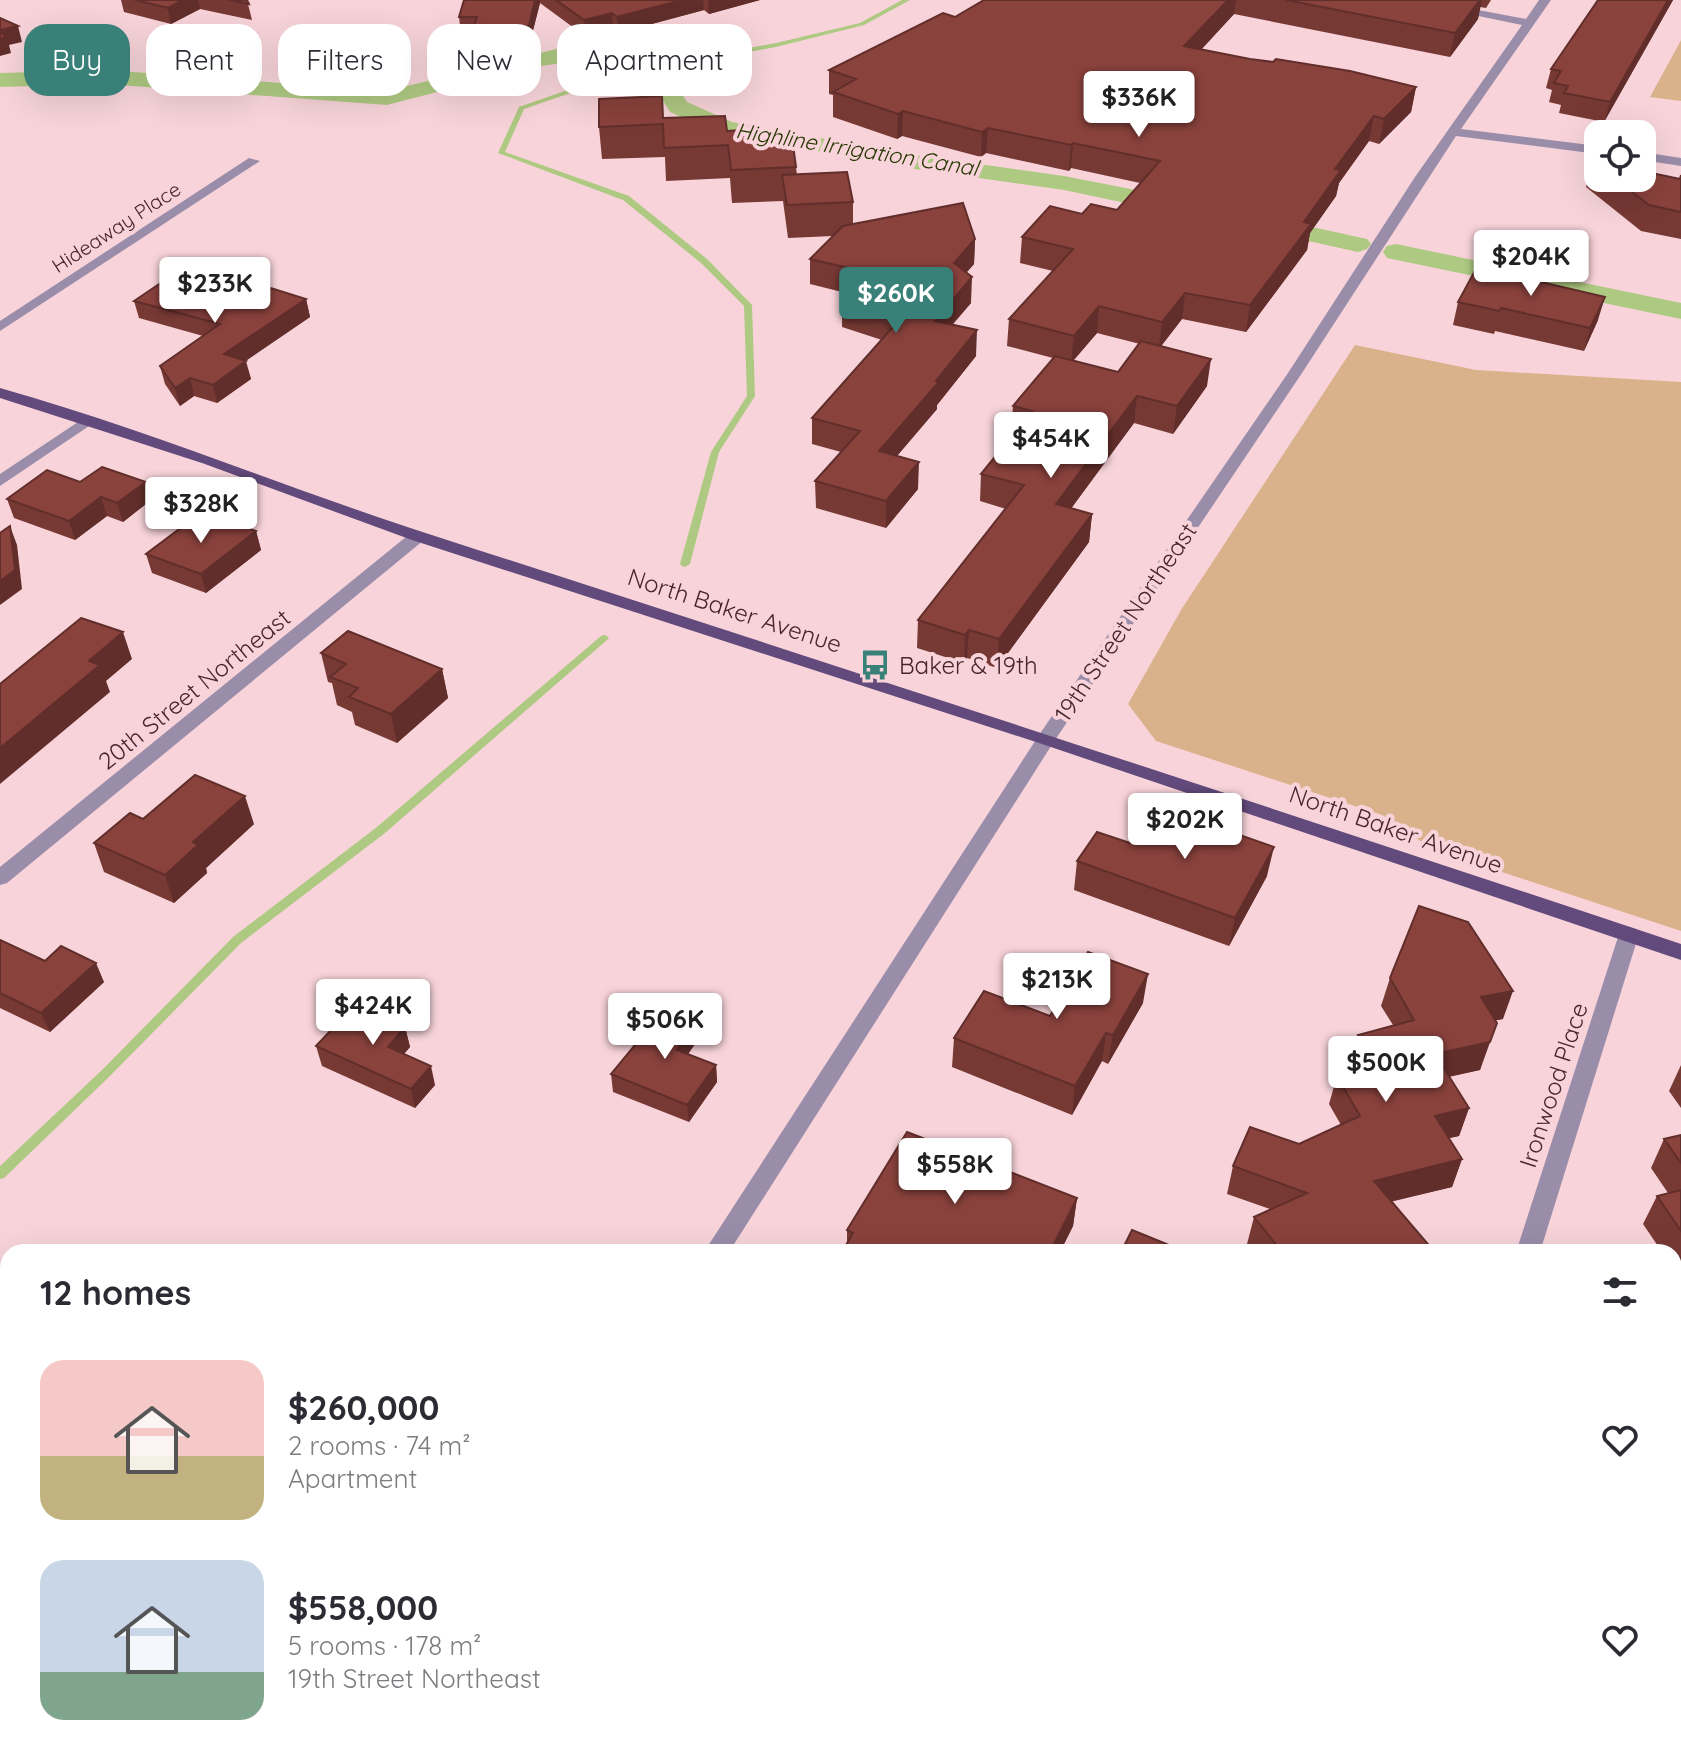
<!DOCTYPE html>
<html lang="en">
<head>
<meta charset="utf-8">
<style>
  :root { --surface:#fff; --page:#f2f2f3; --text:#2b2b33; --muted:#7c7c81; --accent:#398078 }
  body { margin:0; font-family:Quicksand,sans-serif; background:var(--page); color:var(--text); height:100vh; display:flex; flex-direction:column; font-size:30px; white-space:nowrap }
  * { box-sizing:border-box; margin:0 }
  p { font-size:26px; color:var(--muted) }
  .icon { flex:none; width:44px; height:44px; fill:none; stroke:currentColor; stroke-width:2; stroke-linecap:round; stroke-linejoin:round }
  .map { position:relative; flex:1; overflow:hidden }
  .drawer { position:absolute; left:0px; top:1244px; width:1682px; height:514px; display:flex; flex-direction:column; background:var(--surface); border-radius:24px 24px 0 0; box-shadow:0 8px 32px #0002 }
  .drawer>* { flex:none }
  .hud { position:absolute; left:24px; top:24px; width:800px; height:72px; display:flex; gap:16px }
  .buttons { position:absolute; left:1584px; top:120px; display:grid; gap:16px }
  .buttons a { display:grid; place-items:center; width:72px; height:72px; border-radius:16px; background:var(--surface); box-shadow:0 8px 32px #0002; font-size:40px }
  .price { position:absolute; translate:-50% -68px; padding:0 18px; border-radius:8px; background:#fff; color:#222; font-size:26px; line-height:52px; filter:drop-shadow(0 2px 4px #0008) }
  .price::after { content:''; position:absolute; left:50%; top:48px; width:24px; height:18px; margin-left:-12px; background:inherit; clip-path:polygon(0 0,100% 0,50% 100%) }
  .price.selected { background:var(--accent); color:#fff }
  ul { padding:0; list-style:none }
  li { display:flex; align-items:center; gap:24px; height:200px; padding:0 40px }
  li span { display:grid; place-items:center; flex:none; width:224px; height:160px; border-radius:24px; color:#555 }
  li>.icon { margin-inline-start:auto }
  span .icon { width:96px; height:96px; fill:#fffc; stroke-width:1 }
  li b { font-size:34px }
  h2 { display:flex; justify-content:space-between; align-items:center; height:96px; padding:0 40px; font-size:34px }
  .chip { padding:0 28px; border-radius:24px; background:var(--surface); box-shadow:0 8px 32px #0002; font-size:28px; line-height:72px }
  .chip.selected { background:var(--accent); color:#fff }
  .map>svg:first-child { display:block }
  .green { fill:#d9b28c }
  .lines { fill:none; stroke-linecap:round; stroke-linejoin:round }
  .stream { fill:#aec982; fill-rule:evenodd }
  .canal { fill:#aec982; fill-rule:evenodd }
  .minor { fill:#9a8daa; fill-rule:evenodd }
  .major { fill:#624a7c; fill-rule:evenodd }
  .wall { fill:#773934; fill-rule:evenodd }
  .shaded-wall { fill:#612e2b }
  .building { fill:#8a423d; stroke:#612e2b; stroke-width:2 }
  .labels { text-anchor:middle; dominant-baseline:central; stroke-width:8; stroke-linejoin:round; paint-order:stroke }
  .far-street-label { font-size:20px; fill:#47262d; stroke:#f8d4da }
  .far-water-label { font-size:22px; font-style:italic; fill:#263601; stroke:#f8d4da }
  .street-label { font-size:24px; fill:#47262d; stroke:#f8d4da }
  .poi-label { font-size:24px; fill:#47262d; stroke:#f8d4da; text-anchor:start }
</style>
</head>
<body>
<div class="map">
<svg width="1681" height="1757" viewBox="0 0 1681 1757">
  <rect width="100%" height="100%" fill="#f8d4da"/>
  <!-- green -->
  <path class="green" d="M 1681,40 L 1681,101 L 1650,97 L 1680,42 Z
    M 1355,345 L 1476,370 L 1681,382 L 1681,931 L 1432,849 L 1382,815 L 1156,741 L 1128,704 L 1181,610 Z"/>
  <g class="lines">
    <!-- stream -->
    <path class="stream" d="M 902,0 L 910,0 L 864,25 L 776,47 L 623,75 L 524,109 L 505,152 L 629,196 L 707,259 L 752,305 L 755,396 L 719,452 L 690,564 L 685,567 L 682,566 L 680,564 L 711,452 L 747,396 L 744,306 L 701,263 L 623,200 L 498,153 L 519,107 L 622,71 L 776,43 L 860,23 Z
      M 604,635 L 607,636 L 609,638 L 607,640 L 385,833 L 241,943 L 110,1076 L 4,1178 L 0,1179 L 0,1166 L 102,1070 L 233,937 L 377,827 L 601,636 Z
      M 0,1745 L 13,1751 L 15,1757 L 0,1757 Z"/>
    <!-- canal -->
    <path class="canal" d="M 619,42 L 627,44 L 675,83 L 687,102 L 732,122 L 921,156 L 1064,176 L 1182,199 L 1191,202 L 1195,207 L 1191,212 L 1182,215 L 1064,190 L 921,170 L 718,133 L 670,112 L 658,92 L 614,56 L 533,67 L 387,105 L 106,84 L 0,87 L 0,73 L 106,70 L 387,91 L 560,48 Z
      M 1258,215 L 1367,239 L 1371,244 L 1367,249 L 1358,252 L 1249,228 L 1245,223 L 1249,218 Z
      M 1396,244 L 1681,303 L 1681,319 L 1387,258 L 1383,252 L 1387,246 Z"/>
    <!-- minor -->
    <path class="minor" d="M 1401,0 L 1425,0 L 1526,19 L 1539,0 L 1551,0 L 1461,129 L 1598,146 L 1598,154 L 1456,136 L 1302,373 L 1053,743 L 729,1252 L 704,1252 L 1039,735 L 1288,373 L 1415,177 L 1522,25 Z
      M 1642,152 L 1681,158 L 1681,166 L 1642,160 Z
      M 249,158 L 260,161 L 0,331 L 0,321 Z
      M 87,416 L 95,421 L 92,424 L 0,486 L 0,474 Z
      M 418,531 L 426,536 L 424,540 L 7,883 L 0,885 L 0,867 L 412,532 Z
      M 1629,927 L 1636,929 L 1639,934 L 1540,1252 L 1516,1252 L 1619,934 L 1622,929 Z
      M 378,1750 L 409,1750 L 406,1757 L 376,1757 Z"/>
    <!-- major -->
    <path class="major" d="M 0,388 C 149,430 291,490 438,537 C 853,671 1267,806 1681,944 L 1681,960 L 1039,743 L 412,540 L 202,463 L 0,398 Z"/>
  </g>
  <!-- wall -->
  <path class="wall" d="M 121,0 L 247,0 L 252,20 L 200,9 L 171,24 L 124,12 Z
    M 464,0 L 760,0 L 709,14 L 704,10 L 618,33 L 613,29 L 585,36 L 540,3 L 530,42 L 476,42 L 475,33 L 461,33 L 459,17 Z
    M 984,0 L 1491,0 L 1486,8 L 1480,7 L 1478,19 L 1450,57 L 1234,14 L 1201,50 L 1250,59 L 1416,87 L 1411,112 L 1379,144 L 1369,141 L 1339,183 L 1336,196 L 1310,233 L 1307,250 L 1246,332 L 1182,319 L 1161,346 L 1207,386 L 1173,434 L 1134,423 L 1071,508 L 1092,514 L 1089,542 L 997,668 L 967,658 L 964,663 L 917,648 L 918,620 L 1006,509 L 980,501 L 981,474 L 1014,434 L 1011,433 L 1013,406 L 1053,358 L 1007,346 L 1009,319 L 1053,271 L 1020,263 L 1022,237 L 1082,214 L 1117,210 L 1140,183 L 1071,168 L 1069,171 L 986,153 L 981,157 L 902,136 L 897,139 L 833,117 L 833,95 L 829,94 L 829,70 L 955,17 ZM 1097,333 L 1140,344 L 1118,372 L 1074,360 Z
    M 1596,0 L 1673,0 L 1604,122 L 1559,113 L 1561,105 L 1549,102 L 1552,90 L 1546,88 L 1551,69 L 1598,0 Z
    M 663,118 L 727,131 L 757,138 L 796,167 L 797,175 L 853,202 L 853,224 L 975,239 L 974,264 L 966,273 L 971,303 L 952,325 L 976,356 L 937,405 L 937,409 L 897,456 L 918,489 L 886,528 L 816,508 L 815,481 L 841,452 L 812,444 L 812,418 L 882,340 L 842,327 L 842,302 L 847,297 L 846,293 L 810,284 L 810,259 L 833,236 L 788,238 L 783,201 L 732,203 L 730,178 L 666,181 L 665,157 L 602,159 L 599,127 Z
    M 1593,162 L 1598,163 L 1598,178 L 1680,179 L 1681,175 L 1681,239 L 1641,231 L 1586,187 Z
    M 255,299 L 306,299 L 310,317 L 245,361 L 251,379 L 217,403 L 194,396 L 180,406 L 165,384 L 160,366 L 203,336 L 139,318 L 134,301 Z
    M 1458,302 L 1598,320 L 1584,351 L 1495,331 L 1494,334 L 1453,325 Z
    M 80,482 L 151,500 L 123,522 L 107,516 L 75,540 L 14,518 L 7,499 Z
    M 204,531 L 256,531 L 261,550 L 206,593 L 152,573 L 146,554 Z
    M 321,653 L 442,669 L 448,698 L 397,743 L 355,725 L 352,712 L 337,705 L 332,683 L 328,682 Z
    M 143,819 L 254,824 L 206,868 L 207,873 L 174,903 L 104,872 L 94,843 Z
    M 1130,843 L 1267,876 L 1229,946 L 1074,890 L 1077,861 Z
    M 0,940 L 45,961 L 104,982 L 50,1032 L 0,1008 Z
    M 1390,978 L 1503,1019 L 1495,1020 L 1480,1070 L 1449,1077 L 1469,1108 L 1459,1136 L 1449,1138 L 1462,1159 L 1452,1187 L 1392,1201 L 1432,1252 L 1253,1252 L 1247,1244 L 1254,1217 L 1270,1209 L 1227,1194 L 1233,1166 L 1299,1144 L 1341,1125 L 1329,1104 L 1337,1076 L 1355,1072 L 1350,1063 L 1358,1035 L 1393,1025 L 1381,1006 Z
    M 1143,1003 L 1108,1064 L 1102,1061 L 1072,1115 L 952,1067 L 954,1038 L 1050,1016 Z
    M 405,1027 L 410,1047 L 404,1054 L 435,1085 L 415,1108 L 322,1066 L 316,1046 Z
    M 697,1041 L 688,1054 L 716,1065 L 717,1082 L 689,1122 L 613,1092 L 611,1074 Z
    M 1681,1065 L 1681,1108 L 1669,1091 Z
    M 1681,1135 L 1681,1658 L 1674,1661 L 1674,1252 L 1662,1252 L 1643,1224 L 1657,1196 L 1668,1193 L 1651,1168 L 1664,1139 Z
    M 1077,1198 L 1073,1226 L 1060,1252 L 842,1252 L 847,1243 L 847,1230 Z
    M 1534,1750 L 1674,1750 L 1681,1757 L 1538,1757 Z"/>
  <!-- shaded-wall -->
  <path class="shaded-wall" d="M 183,0 L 198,0 L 200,9 L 171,24 L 168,8 Z
    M 535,0 L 540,0 L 540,3 L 530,42 L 529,26 Z
    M 682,0 L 703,0 L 704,10 L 618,33 L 617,17 Z
    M 708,0 L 760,0 L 709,14 Z
    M 1228,0 L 1236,0 L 1234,14 L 1181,71 L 1184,46 Z
    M 1480,0 L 1482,0 L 1478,19 L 1450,57 L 1455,33 Z
    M 1668,0 L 1673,0 L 1604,122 L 1610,102 Z
    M 612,13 L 613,29 L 585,36 L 584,20 Z
    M 18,26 L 22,42 L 9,45 L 11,53 L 0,56 L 0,30 Z
    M 1416,87 L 1411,112 L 1379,144 L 1384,119 Z
    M 903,111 L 902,136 L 897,139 L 898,114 Z
    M 1374,116 L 1369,141 L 1339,183 L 1336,196 L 1310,233 L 1307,250 L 1246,332 L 1250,305 L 1335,169 Z
    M 988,128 L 986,153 L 981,157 L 982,132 Z
    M 1073,143 L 1071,168 L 1069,171 L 1071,145 Z
    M 975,239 L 974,264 L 953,288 L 954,263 Z
    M 972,277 L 971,303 L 934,346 L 935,321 Z
    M 1185,293 L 1182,319 L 1159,349 L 1162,322 Z
    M 1605,297 L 1598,320 L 1584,351 L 1590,328 Z
    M 306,299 L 310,317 L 228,373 L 224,354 Z
    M 1099,306 L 1097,333 L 1071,363 L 1074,336 Z
    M 977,330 L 976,356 L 937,405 L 937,409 L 879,477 L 879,451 Z
    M 1211,359 L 1207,386 L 1173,434 L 1177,406 Z
    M 246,361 L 251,379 L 217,403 L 213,385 Z
    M 190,378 L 194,396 L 180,406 L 175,388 Z
    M 1137,396 L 1134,423 L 1054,532 L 1056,504 Z
    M 919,462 L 918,489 L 886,528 L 886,501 Z
    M 146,482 L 151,500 L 123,522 L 117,503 Z
    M 101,497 L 107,516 L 75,540 L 69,521 Z
    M 1092,514 L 1089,542 L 997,668 L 999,639 Z
    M 10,526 L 17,545 L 22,589 L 0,605 L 0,581 Z
    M 256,531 L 261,550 L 206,593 L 201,574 Z
    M 969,630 L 967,658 L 964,663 L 965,635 Z
    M 123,632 L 132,659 L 106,681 L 110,692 L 0,784 L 0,748 L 89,661 Z
    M 442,669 L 448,698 L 397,743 L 391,714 Z
    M 245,796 L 254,824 L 206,868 L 207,873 L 174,903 L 165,875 L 193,842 Z
    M 1274,847 L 1267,876 L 1229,946 L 1235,918 Z
    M 96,963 L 104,982 L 50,1032 L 41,1013 Z
    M 1148,974 L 1143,1003 L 1108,1064 L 1113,1035 Z
    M 1513,991 L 1503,1019 L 1471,1025 L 1481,997 Z
    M 696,1023 L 697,1041 L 679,1067 L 677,1050 Z
    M 1497,1023 L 1480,1070 L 1426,1081 L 1435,1054 Z
    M 405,1027 L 410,1047 L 393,1066 L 388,1047 Z
    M 1106,1033 L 1102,1061 L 1072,1115 L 1075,1086 Z
    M 716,1065 L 717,1082 L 689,1122 L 687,1105 Z
    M 431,1066 L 435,1085 L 415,1108 L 411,1089 Z
    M 1469,1108 L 1459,1136 L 1426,1143 L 1435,1116 Z
    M 1462,1159 L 1452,1187 L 1365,1208 L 1374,1181 Z
    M 1077,1198 L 1073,1226 L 1060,1252 L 1050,1252 Z
    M 1681,1640 L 1681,1658 L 1674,1661 L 1674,1644 Z
    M 1518,1750 L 1528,1750 L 1516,1754 Z
    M 1577,1750 L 1615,1750 L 1610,1757 L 1562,1757 L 1563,1754 Z
    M 1681,1750 L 1681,1757 L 1661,1757 Z"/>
  <!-- building -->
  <path class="building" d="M 135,0 L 183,0 L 168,8 Z
    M 229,0 L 247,0 L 249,4 Z
    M 464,0 L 535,0 L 529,26 L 474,26 L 477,17 L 459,17 Z
    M 556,0 L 682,0 L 617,17 L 612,13 L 584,20 Z
    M 984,0 L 1228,0 L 1184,46 L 1250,59 L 1273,62 L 1276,59 L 1350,71 L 1416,87 L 1384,119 L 1374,116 L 1335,169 L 1341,170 L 1304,222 L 1311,224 L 1250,305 L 1185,293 L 1162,322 L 1099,306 L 1074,336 L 1009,319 L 1073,249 L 1022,237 L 1050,206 L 1082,214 L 1091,204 L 1117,210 L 1160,161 L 1073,143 L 1071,145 L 988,128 L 982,132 L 903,111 L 898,114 L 833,92 L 856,79 L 829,70 L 943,13 L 955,17 Z
    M 1286,0 L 1480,0 L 1455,33 Z
    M 1598,0 L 1668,0 L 1610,102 L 1564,93 L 1568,86 L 1554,83 L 1561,71 L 1551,69 Z
    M 0,18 L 18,26 L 0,30 Z
    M 0,31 L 6,37 L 0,39 Z
    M 662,96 L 663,118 L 725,116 L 727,131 L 755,129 L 757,138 L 792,137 L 796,167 L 731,170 L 728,145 L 664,148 L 663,124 L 599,127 L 599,99 Z
    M 1642,171 L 1680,179 L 1681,175 L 1681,212 L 1649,205 L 1614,178 L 1642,178 Z
    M 847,172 L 853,202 L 787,205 L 782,175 Z
    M 963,203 L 975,239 L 954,263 L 972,277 L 935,321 L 977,330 L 936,381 L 938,383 L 879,451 L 919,462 L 886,501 L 815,481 L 860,431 L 812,418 L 900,319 L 842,302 L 866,276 L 846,271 L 849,268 L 810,259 L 843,226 Z
    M 1477,267 L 1605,297 L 1590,328 L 1501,308 L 1499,311 L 1458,302 Z
    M 171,276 L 255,299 L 271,288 L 306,299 L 224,354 L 246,361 L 213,385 L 190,378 L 175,388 L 160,366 L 220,324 L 134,301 Z
    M 1141,341 L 1211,359 L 1177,406 L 1137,396 L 1056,504 L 1092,514 L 999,639 L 969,630 L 965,635 L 918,620 L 1024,485 L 981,474 L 1032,411 L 1013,406 L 1055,356 L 1118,372 Z
    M 102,467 L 146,482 L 117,503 L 101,497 L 69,521 L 7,499 L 47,470 L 80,482 Z
    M 221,518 L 256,531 L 201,574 L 146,554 L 186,524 L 204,531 Z
    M 10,526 L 15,570 L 0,581 L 0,533 Z
    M 81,618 L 123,632 L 89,661 L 100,665 L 0,748 L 0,684 Z
    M 348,631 L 442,669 L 391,714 L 349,697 L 358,688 L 330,677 L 346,664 L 321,653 Z
    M 195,775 L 245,796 L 193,842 L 198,845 L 165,875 L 94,843 L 130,813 L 143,819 Z
    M 1174,812 L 1274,847 L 1235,918 L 1077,861 L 1097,832 L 1130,843 L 1145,818 L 1166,825 Z
    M 1419,906 L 1468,922 L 1513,991 L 1481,997 L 1497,1023 L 1490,1042 L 1435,1054 L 1469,1108 L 1435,1116 L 1462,1159 L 1374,1181 L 1433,1250 L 1428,1252 L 1282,1252 L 1254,1217 L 1307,1193 L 1233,1166 L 1250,1127 L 1299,1144 L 1360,1116 L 1337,1076 L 1377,1067 L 1358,1035 L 1414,1020 L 1390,978 Z
    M 0,940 L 45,961 L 61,946 L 96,963 L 41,1013 L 0,993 Z
    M 1088,952 L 1148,974 L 1113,1035 L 1106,1033 L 1075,1086 L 954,1038 L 984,991 L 1050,1016 Z
    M 355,1005 L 405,1027 L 388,1047 L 431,1066 L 411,1089 L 316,1046 Z
    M 663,1011 L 696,1023 L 677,1050 L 716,1065 L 687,1105 L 611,1074 Z
    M 907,1132 L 1077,1198 L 1050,1252 L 842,1252 L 853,1233 L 847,1230 Z
    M 1681,1135 L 1681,1163 L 1664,1139 Z
    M 1681,1190 L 1681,1231 L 1657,1196 Z
    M 1132,1230 L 1186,1252 L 1121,1252 Z
    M 1681,1257 L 1681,1640 L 1674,1644 L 1674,1260 Z
    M 1674,1690 L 1681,1702 L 1681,1750 L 1661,1757 L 1639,1757 L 1635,1750 L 1674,1750 Z
    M 1561,1750 L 1577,1750 L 1563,1754 Z"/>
  <!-- icons -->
  <defs>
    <g id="bus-bare" transform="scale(2.4)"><path d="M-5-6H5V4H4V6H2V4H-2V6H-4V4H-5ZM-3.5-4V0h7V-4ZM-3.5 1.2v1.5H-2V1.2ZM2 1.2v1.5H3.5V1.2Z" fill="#398078" stroke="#f8d4da" stroke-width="2.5" paint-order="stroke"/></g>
  </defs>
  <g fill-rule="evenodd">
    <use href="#bus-bare" x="875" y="665"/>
  </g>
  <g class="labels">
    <!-- far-street labels -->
    <g class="far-street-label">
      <text transform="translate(116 227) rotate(-33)">Hideaway Place</text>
    </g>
    <!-- far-water labels -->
    <g class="far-water-label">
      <text transform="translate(857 149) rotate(9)">Highline Irrigation Canal</text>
    </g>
    <!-- street labels -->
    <g class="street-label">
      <text transform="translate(735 610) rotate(18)">North Baker Avenue</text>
      <text transform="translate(1125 622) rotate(-56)">19th Street Northeast</text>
      <text transform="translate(194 689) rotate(-39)">20th Street Northeast</text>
      <text transform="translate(1396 829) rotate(19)">North Baker Avenue</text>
      <text transform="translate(1553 1085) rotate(-72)">Ironwood Place</text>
    </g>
    <!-- poi labels -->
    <g class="poi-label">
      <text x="899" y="665">Baker &amp; 19th</text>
    </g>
  </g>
</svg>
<div class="buttons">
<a><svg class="icon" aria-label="locate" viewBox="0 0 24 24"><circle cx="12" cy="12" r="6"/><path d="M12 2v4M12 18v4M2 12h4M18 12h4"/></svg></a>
</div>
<b class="price" style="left:1139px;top:139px">$336K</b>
<b class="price" style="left:1531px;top:298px">$204K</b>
<b class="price" style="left:215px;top:325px">$233K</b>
<b class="price selected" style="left:896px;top:335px">$260K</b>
<b class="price" style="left:1051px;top:480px">$454K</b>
<b class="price" style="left:201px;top:545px">$328K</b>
<b class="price" style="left:1185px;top:861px">$202K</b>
<b class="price" style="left:1057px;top:1021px">$213K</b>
<b class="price" style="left:373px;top:1047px">$424K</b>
<b class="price" style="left:665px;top:1061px">$506K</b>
<b class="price" style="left:1386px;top:1104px">$500K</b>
<b class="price" style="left:955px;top:1206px">$558K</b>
<div class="hud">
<a class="chip selected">Buy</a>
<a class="chip">Rent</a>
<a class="chip">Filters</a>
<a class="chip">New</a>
<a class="chip">Apartment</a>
</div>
<section class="drawer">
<h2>12 homes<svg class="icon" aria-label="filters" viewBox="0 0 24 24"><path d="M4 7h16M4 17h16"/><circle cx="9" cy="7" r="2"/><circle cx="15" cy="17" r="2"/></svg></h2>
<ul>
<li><span style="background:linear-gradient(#f6c9c9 60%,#c2b280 0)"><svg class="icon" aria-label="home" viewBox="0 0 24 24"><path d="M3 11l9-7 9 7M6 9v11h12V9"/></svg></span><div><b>$260,000</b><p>2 rooms · 74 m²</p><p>Apartment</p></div><svg class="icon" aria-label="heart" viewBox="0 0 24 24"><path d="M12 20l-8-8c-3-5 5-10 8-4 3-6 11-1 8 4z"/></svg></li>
<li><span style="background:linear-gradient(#c9d6e8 70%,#7fa58c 0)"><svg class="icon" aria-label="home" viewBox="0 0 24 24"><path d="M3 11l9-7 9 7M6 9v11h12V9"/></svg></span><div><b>$558,000</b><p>5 rooms · 178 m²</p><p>19th Street Northeast</p></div><svg class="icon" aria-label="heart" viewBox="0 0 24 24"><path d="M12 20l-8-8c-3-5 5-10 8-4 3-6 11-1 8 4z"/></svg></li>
</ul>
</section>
</div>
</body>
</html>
